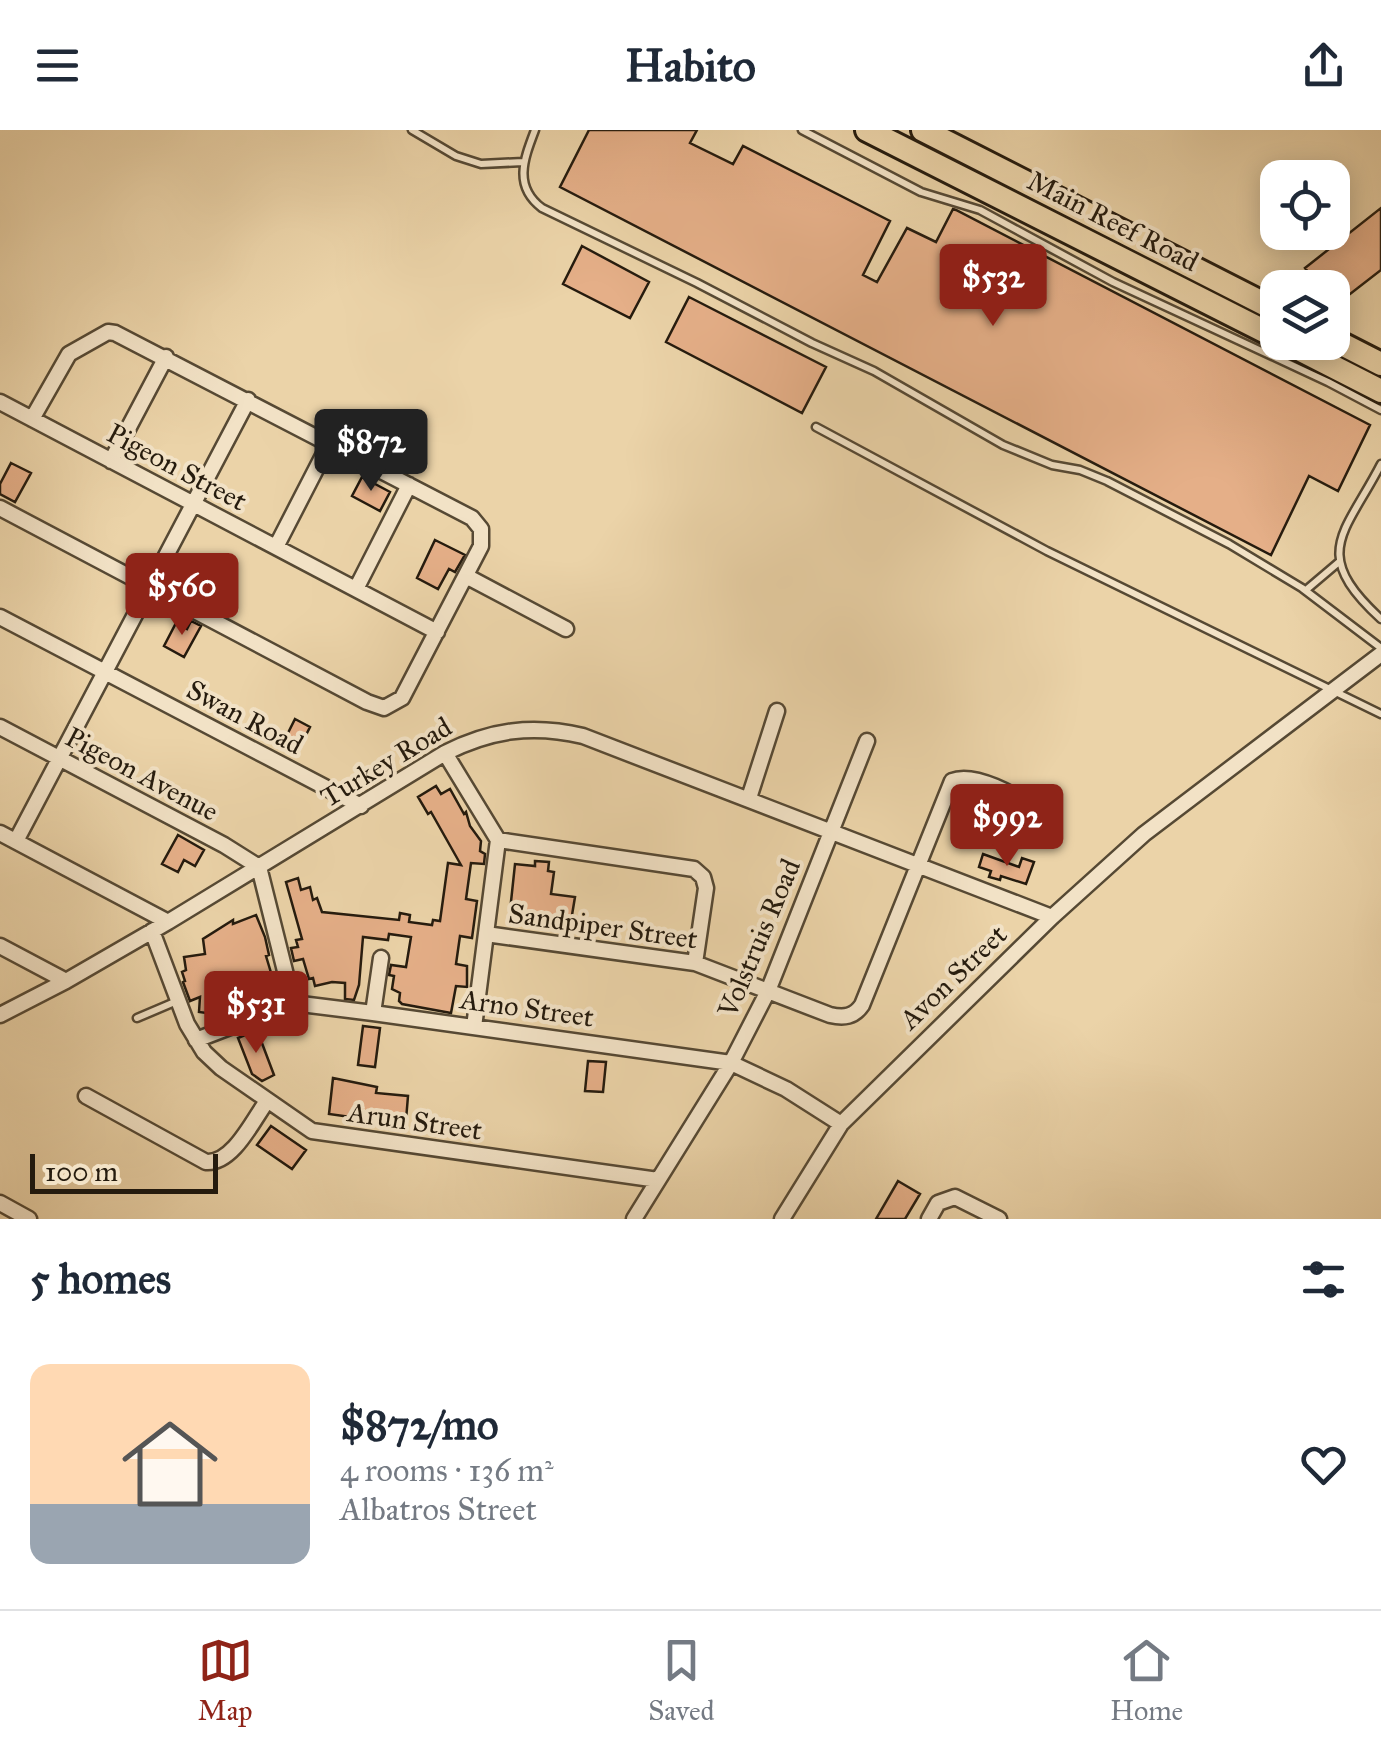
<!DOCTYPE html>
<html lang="en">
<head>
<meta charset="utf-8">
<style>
  :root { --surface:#fff; --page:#f2f2f3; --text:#1f2937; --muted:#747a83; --line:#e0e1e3; --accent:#8f2418 }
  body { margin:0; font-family:"IM FELL Great Primer",serif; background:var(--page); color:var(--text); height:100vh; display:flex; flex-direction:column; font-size:38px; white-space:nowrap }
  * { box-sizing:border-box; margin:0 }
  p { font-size:32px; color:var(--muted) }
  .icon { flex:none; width:55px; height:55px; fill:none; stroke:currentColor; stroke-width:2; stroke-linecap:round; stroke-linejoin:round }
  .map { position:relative; height:1089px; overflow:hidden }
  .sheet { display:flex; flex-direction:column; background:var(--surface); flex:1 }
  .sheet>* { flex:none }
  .tools { position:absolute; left:1260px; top:30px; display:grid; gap:20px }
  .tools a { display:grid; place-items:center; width:90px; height:90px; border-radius:20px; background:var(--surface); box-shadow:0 5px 25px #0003; font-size:50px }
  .scale { position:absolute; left:30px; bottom:25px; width:188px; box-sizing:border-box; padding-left:10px; border:5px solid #251b0e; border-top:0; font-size:28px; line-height:35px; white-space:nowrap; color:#251b0e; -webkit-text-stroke:8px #f2e2c6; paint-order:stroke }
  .price { position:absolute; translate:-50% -85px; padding:0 22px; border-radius:10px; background:var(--accent); color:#fff; font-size:32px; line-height:65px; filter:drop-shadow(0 2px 5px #0008) }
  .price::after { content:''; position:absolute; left:50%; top:60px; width:30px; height:22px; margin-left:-15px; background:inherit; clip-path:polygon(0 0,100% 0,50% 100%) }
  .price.active { background:#222; color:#fff }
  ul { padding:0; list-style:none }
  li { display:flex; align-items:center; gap:30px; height:250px; padding:0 30px }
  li+li { border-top:2px solid var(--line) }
  li span { display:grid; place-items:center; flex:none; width:280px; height:200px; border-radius:20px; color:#555 }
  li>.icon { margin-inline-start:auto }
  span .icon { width:120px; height:120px; fill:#fffc; stroke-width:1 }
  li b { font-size:42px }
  h2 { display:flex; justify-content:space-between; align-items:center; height:120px; padding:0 30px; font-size:42px }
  header { display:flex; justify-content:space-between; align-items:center; height:130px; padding:0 30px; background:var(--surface); font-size:45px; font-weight:700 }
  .menu { display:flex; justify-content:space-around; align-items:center; height:140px; border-top:2px solid var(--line); background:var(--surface); font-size:28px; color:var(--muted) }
  .menu a { display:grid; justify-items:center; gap:5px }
  .menu .active { color:var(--accent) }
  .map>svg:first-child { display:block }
  .building { fill:#e5af88; stroke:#251b0e; stroke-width:2.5 }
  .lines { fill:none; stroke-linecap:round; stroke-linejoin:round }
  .service-casing { stroke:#564934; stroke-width:11 }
  .minor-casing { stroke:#564934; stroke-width:19 }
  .primary-casing { stroke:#251b0e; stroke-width:28 }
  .service { stroke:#f2e2c6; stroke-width:6 }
  .minor { stroke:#f2e2c6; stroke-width:14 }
  .primary { stroke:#ebd3a8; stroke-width:22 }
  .labels { text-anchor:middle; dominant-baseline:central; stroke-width:8; stroke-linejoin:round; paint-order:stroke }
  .street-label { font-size:28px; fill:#251b0e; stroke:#f2e2c6 }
</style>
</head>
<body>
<header><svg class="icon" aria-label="menu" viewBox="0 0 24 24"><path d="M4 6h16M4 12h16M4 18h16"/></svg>Habito<svg class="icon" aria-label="share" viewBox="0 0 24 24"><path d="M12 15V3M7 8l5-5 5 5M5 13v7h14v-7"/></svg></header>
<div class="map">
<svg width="1381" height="1089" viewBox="0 0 1381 1089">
  <rect width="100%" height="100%" fill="#ebd3a8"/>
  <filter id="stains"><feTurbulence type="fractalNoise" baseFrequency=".002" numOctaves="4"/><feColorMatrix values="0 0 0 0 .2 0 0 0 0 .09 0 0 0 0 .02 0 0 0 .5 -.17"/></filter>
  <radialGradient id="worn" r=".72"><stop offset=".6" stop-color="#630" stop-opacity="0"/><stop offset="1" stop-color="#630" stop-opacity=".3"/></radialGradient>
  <!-- building -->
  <path class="building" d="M 589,0 L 697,0 L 690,13 L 733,34 L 743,16 L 890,91 L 863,145 L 877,152 L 907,98 L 936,112 L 953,79 L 956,80 L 1370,295 L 1338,361 L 1309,346 L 1271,425 L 560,57 Z
    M 1381,78 L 1381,140 L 1332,178 L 1332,158 L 1320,158 L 1305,138 Z
    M 582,116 L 649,152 L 630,188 L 563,154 Z
    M 689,167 L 826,237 L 802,283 L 666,212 Z
    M 11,333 L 31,343 L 15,372 L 0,364 L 0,354 Z
    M 362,347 L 390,362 L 380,381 L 352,366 Z
    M 435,410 L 465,425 L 455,442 L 449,439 L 438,459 L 417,448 Z
    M 191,491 L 201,496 L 184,527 L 164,516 L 176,493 L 187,499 Z
    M 295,589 L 310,597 L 297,623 L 282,615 Z
    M 436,656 L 441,664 L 450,659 L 464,684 L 466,682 L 470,696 L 481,711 L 480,721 L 485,724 L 484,734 L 471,733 L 466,769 L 477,771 L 472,808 L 460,806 L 456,834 L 467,836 L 467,857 L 456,856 L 451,883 L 402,874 L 399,871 L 400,863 L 392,859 L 394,846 L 389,845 L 391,835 L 406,837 L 411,807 L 389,804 L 388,810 L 363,807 L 359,855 L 354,870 L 345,869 L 345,853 L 332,852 L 315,856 L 313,848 L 309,849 L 303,829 L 294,831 L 291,818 L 298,817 L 296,810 L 302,809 L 286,752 L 298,748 L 301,760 L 310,757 L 313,770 L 317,768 L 322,782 L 399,790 L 400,783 L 410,785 L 409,792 L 432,795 L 433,790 L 440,791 L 448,733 L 461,735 L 431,682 L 428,684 L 418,667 Z
    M 178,705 L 204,720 L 195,736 L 184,730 L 178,742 L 162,734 Z
    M 983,724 L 1019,737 L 1022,728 L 1034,732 L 1026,754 L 1001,746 L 1000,750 L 989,747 L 991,741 L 979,737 Z
    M 535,731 L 549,732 L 548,741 L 554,742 L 551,764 L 575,767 L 571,791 L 543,787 L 542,793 L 528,792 L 529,783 L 510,781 L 515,734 L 535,736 Z
    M 256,785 L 265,807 L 269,825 L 266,826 L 272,846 L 275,845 L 276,861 L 239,875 L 234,879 L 235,884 L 228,886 L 199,882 L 200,867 L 190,871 L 183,852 L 185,851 L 182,842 L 186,840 L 184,827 L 205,824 L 203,809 L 233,790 L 233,794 Z
    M 363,896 L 380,898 L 375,937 L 358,935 Z
    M 257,900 L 274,945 L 262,951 L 252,944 L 238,908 Z
    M 588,931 L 606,932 L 603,962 L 585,961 Z
    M 333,948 L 377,957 L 376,963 L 408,966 L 406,990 L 373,986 L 372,990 L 329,984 Z
    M 271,996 L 306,1020 L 292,1039 L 257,1015 Z
    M 898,1051 L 920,1064 L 905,1089 L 876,1089 Z"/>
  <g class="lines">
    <!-- service casing -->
    <g class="service-casing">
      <path id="service" d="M 412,0 L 456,26 L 481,34 L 523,32
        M 535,0 C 524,29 513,56 542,78 L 697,153 L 812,213 L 874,241 L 1003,315 L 1052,335 L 1080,340 L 1107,351 L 1229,414 L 1302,458 L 1381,518
        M 802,0 L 921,62 L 980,80 L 1113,152 L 1328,252 L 1381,280
        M 816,297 L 1047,421 L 1381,584
        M 1381,334 C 1345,404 1309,423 1381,489
        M 1306,460 L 1339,432
        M 137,888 L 177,871"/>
    </g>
    <!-- minor casing -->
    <g class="minor-casing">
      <path id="minor" d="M 0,272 L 437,502
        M 111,331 L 166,227
        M 0,378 L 367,572 L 384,578 L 402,568 L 481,416 L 481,399 L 472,388 L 115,203 L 108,202 L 69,224 L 32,289
        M 276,417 L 329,314
        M 466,446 L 566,499
        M 356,459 L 409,355
        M 0,487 L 361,676
        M 0,597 L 224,715 L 259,737
        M 445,623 L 498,710 L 474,897
        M 749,668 L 777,581
        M 0,703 L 168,792
        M 498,710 L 694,739 L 703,747 L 706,758 L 695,833
        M 16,711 L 248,270
        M 259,737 L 293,873
        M 152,801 L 187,894 L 204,922 L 221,938 L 312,1001 L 658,1050
        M 486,804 L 695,833 L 830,885 C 844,888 854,887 862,875 L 952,651 C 974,642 1017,665 1034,680
        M 0,816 L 66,851
        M 373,883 L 381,828
        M 0,885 L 66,851 L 168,792 L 445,623 C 491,600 532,594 583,606 L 1052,787
        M 196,910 L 293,873 L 373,883 L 731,933 L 786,959 L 841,994
        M 86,966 L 206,1032 C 233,1034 253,990 267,971
        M 0,1073 L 29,1089
        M 634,1089 L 731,933 L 768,861 L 867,611
        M 782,1089 L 841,994 L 1052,787 L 1144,704 L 1381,524
        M 929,1089 L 938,1073 L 955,1067 L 999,1089"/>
    </g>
    <!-- primary casing -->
    <g class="primary-casing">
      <path id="primary" d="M 867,0 L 1278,208
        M 923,0 L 1278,181
        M 1332,209 L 1381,234
        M 1285,212 L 1381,261"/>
    </g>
    <!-- service -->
    <use href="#service" class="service"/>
    <!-- minor -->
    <use href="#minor" class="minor"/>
    <!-- primary -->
    <use href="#primary" class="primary"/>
  </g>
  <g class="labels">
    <!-- street labels -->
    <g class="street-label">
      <text transform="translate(1113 91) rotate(27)">Main Reef Road</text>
      <text transform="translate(177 337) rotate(28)">Pigeon Street</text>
      <text transform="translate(245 587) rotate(28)">Swan Road</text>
      <text transform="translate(386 632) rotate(-31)">Turkey Road</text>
      <text transform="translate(142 644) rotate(28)">Pigeon Avenue</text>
      <text transform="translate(603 796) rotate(8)">Sandpiper Street</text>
      <text transform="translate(759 808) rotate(-67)">Volstruis Road</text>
      <text transform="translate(953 847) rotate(-44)">Avon Street</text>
      <text transform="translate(527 878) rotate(8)">Arno Street</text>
      <text transform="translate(415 991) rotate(8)">Arun Street</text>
    </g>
  </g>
  <rect width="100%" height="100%" filter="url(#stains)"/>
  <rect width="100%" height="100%" fill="url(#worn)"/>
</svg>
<div class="tools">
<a><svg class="icon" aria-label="locate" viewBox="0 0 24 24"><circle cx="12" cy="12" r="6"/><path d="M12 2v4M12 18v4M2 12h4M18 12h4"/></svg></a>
<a><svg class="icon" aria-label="layers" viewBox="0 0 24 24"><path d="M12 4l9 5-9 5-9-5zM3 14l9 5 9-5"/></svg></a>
</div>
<div class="scale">100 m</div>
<b class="price" style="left:993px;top:199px">$532</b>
<b class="price active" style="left:371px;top:364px">$872</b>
<b class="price" style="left:182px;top:508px">$560</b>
<b class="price" style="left:1007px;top:739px">$992</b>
<b class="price" style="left:256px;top:926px">$531</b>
</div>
<section class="sheet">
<h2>5 homes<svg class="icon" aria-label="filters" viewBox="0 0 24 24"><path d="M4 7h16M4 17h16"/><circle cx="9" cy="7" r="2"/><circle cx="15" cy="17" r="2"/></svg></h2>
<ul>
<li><span style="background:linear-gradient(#ffd9b3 70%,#9aa5b1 0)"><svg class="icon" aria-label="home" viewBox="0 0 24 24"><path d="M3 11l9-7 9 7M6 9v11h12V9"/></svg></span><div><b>$872/mo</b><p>4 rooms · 136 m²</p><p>Albatros Street</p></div><svg class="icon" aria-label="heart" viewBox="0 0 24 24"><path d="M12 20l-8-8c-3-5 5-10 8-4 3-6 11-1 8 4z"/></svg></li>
</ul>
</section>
<nav class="menu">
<a class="active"><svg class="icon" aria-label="map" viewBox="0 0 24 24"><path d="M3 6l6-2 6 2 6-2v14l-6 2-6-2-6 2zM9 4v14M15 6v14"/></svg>Map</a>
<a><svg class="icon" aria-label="saved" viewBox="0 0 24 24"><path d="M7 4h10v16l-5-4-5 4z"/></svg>Saved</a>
<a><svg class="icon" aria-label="home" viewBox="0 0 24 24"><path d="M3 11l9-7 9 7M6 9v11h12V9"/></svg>Home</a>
</nav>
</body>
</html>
